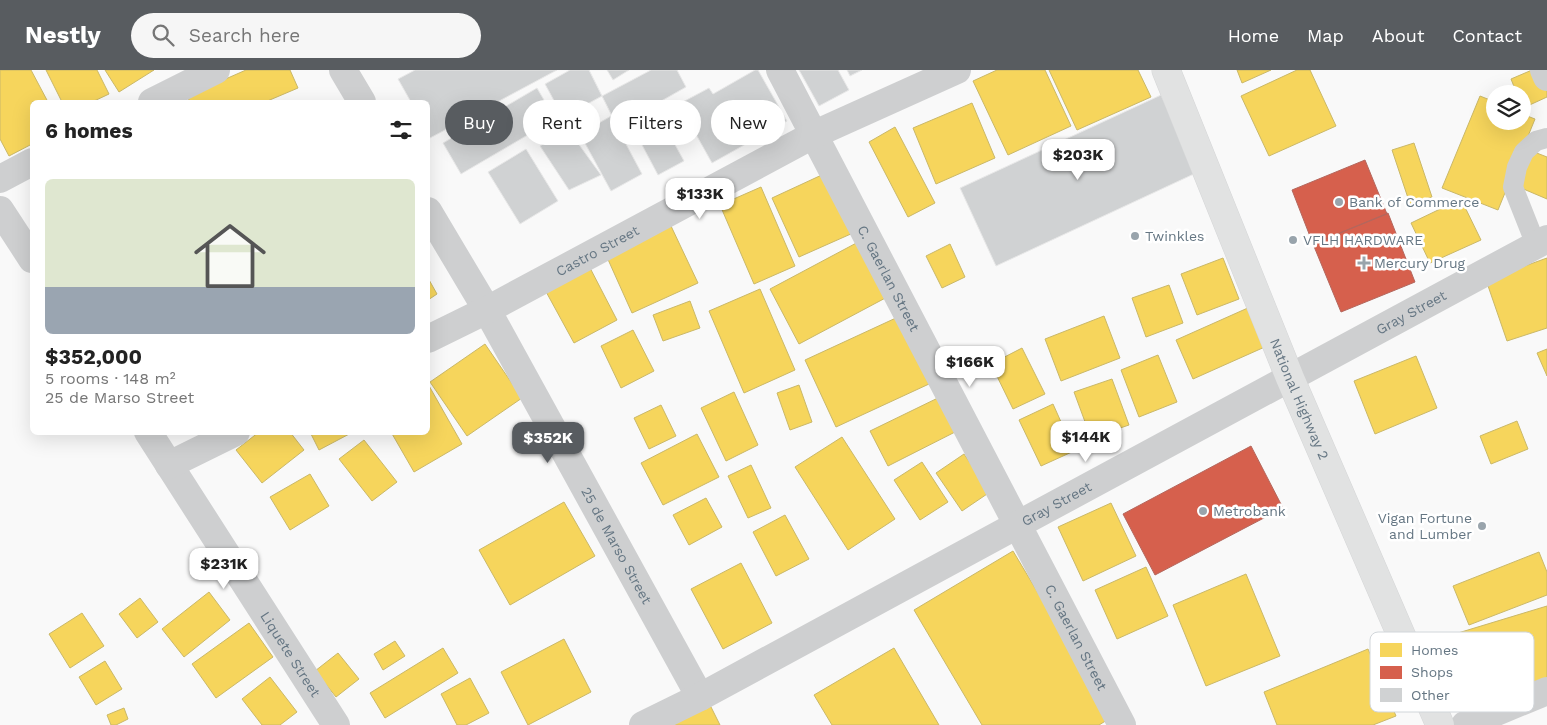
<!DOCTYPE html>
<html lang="en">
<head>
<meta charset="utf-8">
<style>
  :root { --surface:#fff; --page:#f6f6f6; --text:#222; --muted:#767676; --line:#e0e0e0; --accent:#585c60 }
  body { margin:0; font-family:"Work Sans",sans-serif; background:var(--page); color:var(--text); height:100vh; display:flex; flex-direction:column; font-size:19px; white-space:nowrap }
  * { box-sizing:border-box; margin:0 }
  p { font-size:16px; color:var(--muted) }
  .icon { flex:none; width:28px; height:28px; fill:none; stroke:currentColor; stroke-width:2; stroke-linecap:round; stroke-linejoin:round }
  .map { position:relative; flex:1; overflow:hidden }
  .details { position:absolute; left:30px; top:30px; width:400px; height:335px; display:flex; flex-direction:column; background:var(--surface); border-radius:8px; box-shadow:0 5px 20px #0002 }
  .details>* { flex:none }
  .guide { position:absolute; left:445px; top:30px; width:475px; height:45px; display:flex; gap:10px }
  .buttons { position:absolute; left:1486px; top:15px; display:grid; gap:10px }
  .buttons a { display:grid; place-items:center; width:45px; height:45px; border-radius:50%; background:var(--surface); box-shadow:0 5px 20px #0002; font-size:25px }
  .price { position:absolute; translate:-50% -42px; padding:0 11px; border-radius:10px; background:#fff; color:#222; font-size:16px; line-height:32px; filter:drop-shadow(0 1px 2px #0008) }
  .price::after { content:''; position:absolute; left:50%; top:30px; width:15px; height:11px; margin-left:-8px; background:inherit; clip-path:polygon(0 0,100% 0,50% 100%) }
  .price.current { background:var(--accent); color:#fff }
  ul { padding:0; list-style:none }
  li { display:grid; align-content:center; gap:10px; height:265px; padding:0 15px }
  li+li { border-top:1px solid var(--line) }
  li span { display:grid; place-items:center; height:155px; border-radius:8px; color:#555 }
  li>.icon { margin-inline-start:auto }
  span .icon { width:90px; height:90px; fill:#fffc; stroke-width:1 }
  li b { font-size:21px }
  h2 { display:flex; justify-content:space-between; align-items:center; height:60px; padding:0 15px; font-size:21px }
  .tag { padding:0 18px; border-radius:22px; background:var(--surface); box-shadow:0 5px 20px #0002; font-size:18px; line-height:45px }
  .tag.current { background:var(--accent); color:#fff }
  header { display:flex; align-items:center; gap:30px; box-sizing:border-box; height:70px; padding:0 25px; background:var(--accent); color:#fff }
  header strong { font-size:24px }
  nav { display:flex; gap:28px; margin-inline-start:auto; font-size:18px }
  .search { width:350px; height:45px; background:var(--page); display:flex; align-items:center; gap:12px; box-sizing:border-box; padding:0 18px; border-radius:28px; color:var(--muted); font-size:19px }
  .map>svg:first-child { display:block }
  .homes { fill:#f6d55c; stroke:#cab868 }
  .shops { fill:#d6604d; stroke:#b4675d }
  .building { fill:#d0d2d3; stroke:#e8e8e8 }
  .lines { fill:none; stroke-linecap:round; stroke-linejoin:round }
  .primary-casing { stroke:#d5d6d7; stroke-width:29 }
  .lane { stroke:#cecfd0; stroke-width:20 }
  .street { stroke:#cecfd0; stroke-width:28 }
  .primary { stroke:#e1e2e2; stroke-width:28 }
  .poi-dot { fill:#99a4ac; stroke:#fff; stroke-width:2 }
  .labels { text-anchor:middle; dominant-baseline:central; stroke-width:5; stroke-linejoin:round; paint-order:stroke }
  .poi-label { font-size:14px; fill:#657683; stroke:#fff; text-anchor:start }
  .street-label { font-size:14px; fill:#657683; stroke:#fff }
  .key { fill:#fff; stroke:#d1d6da; stroke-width:1 }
  .key-label { font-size:14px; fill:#657683 }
</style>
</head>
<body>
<header>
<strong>Nestly</strong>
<div class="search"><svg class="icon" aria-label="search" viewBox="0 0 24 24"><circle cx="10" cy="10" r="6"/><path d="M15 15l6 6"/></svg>Search here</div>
<nav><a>Home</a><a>Map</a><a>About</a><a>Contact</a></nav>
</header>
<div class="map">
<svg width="1547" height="655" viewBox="0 0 1547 655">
  <rect width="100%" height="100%" fill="#f9f9f9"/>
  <!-- homes -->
  <path class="homes" d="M 0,0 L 31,0 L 48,32 L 32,32 L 32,74 L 9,86 L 0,69 Z
    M 46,0 L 97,0 L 109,24 L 92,32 L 62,32 Z
    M 105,0 L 154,0 L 119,22 Z
    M 246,0 L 290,0 L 298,18 L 265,32 L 190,32 L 187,26 Z
    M 997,0 L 1045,0 L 1071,56 L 1008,85 L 973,11 Z
    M 1049,0 L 1138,0 L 1151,27 L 1077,60 Z
    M 1237,0 L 1271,0 L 1242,13 Z
    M 1297,0 L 1310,0 L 1336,56 L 1269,86 L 1241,26 Z
    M 1532,0 L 1547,17 L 1547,27 L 1523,38 L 1522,24 L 1517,24 L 1511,9 Z
    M 1480,26 L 1495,32 L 1495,51 L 1522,51 L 1522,44 L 1535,49 L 1498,140 L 1442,118 Z
    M 972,33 L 995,88 L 936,114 L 913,58 Z
    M 895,57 L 935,133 L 908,147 L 869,72 Z
    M 1414,73 L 1432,127 L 1410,134 L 1392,80 Z
    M 1529,80 L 1547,87 L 1547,129 L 1514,115 Z
    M 826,103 L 853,163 L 799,187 L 772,128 Z
    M 761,117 L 795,196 L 754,214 L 720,135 Z
    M 1461,129 L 1481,170 L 1430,193 L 1411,153 Z
    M 671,156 L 698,213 L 632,243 L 606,185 Z
    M 862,170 L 891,225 L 799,274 L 770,219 Z
    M 950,174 L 965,207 L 942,218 L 926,186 Z
    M 1223,188 L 1239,229 L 1197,245 L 1181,204 Z
    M 1547,188 L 1547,258 L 1507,271 L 1486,210 Z
    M 588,194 L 617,250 L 574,273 L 544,218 Z
    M 428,208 L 437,224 L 428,230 Z
    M 1169,215 L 1183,253 L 1146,267 L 1132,228 Z
    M 760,219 L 795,300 L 744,323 L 709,241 Z
    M 690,231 L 700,258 L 663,271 L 653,245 Z
    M 1250,237 L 1267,276 L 1193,309 L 1176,270 Z
    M 1104,246 L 1120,288 L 1061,311 L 1045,269 Z
    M 898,247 L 929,314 L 836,357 L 805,290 Z
    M 633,260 L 654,301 L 621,318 L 601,276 Z
    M 485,274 L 522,328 L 467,366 L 430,312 Z
    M 1022,278 L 1045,324 L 1013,339 L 991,294 Z
    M 1547,279 L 1547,306 L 1537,283 Z
    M 1158,285 L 1177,332 L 1139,347 L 1121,300 Z
    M 1416,286 L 1437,338 L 1375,364 L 1354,311 Z
    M 1112,309 L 1129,355 L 1091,368 L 1074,322 Z
    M 428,314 L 462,374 L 414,402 L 391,362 L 428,362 Z
    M 799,315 L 812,352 L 790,360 L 777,323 Z
    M 734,322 L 758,375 L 726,391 L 701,338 Z
    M 944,325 L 961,359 L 888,396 L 870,361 Z
    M 1053,334 L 1074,381 L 1041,396 L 1019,350 Z
    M 661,335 L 676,366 L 649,379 L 634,348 Z
    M 1517,351 L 1528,379 L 1491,394 L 1480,366 Z
    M 259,362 L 290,362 L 304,380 L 262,413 L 236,380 Z
    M 310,362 L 353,362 L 319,380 Z
    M 697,364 L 719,407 L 663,435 L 641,393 Z
    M 842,367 L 895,449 L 848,480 L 795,397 Z
    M 364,370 L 397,412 L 372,431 L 339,389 Z
    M 964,384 L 990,422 L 962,441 L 936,403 Z
    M 922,392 L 948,432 L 920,450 L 894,410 Z
    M 751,395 L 771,438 L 748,448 L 728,406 Z
    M 310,404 L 329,436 L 290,460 L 270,427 Z
    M 706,428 L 722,457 L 689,475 L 673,445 Z
    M 564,432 L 595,486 L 510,535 L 479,480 Z
    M 1111,433 L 1136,486 L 1083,511 L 1058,457 Z
    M 785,445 L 809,489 L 776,506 L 753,462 Z
    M 1013,481 L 1112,647 L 1099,655 L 982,655 L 914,540 Z
    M 1539,482 L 1547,502 L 1547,525 L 1469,555 L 1453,516 Z
    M 741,493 L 772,553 L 723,579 L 691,519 Z
    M 1146,497 L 1168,546 L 1117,569 L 1095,520 Z
    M 1246,504 L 1280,586 L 1206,616 L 1173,535 Z
    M 209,522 L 230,550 L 184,587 L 162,559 Z
    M 140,528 L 158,552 L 137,568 L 119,544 Z
    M 1547,536 L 1547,608 L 1478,629 L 1458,563 Z
    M 82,543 L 104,576 L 70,598 L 49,564 Z
    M 249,553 L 273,587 L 216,628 L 192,594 Z
    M 564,569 L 591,622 L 528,655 L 501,602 Z
    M 395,571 L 405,586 L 383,600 L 374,584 Z
    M 443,578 L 458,603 L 385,648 L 370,623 Z
    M 894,578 L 939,655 L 832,655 L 814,625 Z
    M 1368,579 L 1396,646 L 1373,655 L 1277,655 L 1264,622 Z
    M 338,583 L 359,609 L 336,627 L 315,601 Z
    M 105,591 L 122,619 L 96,635 L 79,607 Z
    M 270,607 L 297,642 L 280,655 L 262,655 L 242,629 Z
    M 470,608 L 489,643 L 466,655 L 457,655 L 441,624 Z
    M 709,633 L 720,655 L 669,655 Z
    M 124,638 L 128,649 L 116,655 L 111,655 L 107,645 Z"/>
  <!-- shops -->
  <path class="shops" d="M 1365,90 L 1387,144 L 1313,174 L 1292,120 Z
    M 1388,143 L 1415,212 L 1341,242 L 1313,174 Z
    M 1251,376 L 1283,438 L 1155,505 L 1123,444 Z"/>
  <!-- building -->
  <path class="building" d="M 415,0 L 557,0 L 430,68 L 428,64 L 428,32 L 411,32 L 398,9 Z
    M 570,0 L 589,0 L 602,26 L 563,47 L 545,14 Z
    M 607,0 L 629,0 L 613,10 Z
    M 651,0 L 677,0 L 686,17 L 617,56 L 602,26 Z
    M 755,0 L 758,0 L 787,51 L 712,93 L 679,34 L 709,18 L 713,24 Z
    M 799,0 L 838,0 L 849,20 L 819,36 Z
    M 847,0 L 862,0 L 850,6 Z
    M 537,18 L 555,49 L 461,104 L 443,73 Z
    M 1161,25 L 1196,103 L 996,196 L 960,118 Z
    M 657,42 L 684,91 L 658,105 L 632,56 Z
    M 611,46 L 642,104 L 611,121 L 580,64 Z
    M 567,58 L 601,105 L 569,120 L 540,76 Z
    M 526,79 L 558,131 L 520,154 L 488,102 Z"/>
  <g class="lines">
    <!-- primary casing -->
    <g class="primary-casing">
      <g id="primary">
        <path id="s6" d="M 1166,0 L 1290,308 L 1440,655"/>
      </g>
    </g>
    <!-- lane -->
    <path class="lane" d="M 1536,175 L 1513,117 L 1517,97 L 1524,82 L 1536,71 L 1547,68"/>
    <!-- street -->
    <g class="street">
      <path d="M 343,0 L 362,32"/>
      <path id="s1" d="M 780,0 L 1122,655"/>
      <path d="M 1544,0 L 1547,7"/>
      <path d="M 152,32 L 216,0"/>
      <path d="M 0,109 L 32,92"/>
      <path d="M 0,140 L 32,189"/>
      <path id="s2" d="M 428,141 L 487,240 L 700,627"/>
      <path id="s3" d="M 428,269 L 487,240 L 815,64 L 957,0"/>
      <path id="s4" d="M 148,362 L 336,655"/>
      <path d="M 169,395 L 236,362"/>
      <path id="s5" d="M 643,655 L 700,627 L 1017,455 L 1547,169"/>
      <path d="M 1465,655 L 1547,621"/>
    </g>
    <!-- primary -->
    <use href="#primary" class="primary"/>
  </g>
  <!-- markers -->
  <g class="poi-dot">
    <circle cx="1339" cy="132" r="5"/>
    <circle cx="1135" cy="166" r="5"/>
    <circle cx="1293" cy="170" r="5"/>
    <path d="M1361.5 185.5h5v5h5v5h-5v5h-5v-5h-5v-5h5z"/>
    <circle cx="1203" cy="441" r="5"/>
    <circle cx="1482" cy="456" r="5"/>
  </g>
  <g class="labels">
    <!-- poi labels -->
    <g class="poi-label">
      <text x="1349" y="132">Bank of Commerce</text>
      <text x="1145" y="166">Twinkles</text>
      <text x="1303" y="170">VFLH HARDWARE</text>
      <text x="1374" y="193">Mercury Drug</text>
      <text x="1213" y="441">Metrobank</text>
      <text x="1472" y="448" text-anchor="end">Vigan Fortune<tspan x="1472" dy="16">and Lumber</tspan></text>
    </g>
    <!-- street labels -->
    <g class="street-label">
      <text stroke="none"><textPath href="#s3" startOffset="191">Castro Street</textPath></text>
      <text stroke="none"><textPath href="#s1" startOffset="235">C. Gaerlan Street</textPath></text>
      <text stroke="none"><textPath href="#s5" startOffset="872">Gray Street</textPath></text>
      <text stroke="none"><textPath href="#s6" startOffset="355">National Highway 2</textPath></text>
      <text stroke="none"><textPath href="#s5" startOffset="469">Gray Street</textPath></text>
      <text stroke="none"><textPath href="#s2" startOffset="384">25 de Marso Street</textPath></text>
      <text stroke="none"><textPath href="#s1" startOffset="640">C. Gaerlan Street</textPath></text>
      <text stroke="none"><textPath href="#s4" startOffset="264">Liquete Street</textPath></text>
    </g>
  </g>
  <!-- legend -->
  <rect x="1370" y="562" width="164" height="80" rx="8" class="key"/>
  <rect x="1380" y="573" width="22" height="14" fill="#f6d55c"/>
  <rect x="1380" y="596" width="22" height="13" fill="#d6604d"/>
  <rect x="1380" y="618" width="22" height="14" fill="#d0d2d3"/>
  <g class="key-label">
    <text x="1411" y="585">Homes</text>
    <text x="1411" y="607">Shops</text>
    <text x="1411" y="630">Other</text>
  </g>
</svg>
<div class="buttons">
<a><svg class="icon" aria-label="layers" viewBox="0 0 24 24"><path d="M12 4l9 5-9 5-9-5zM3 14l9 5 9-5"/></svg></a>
</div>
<b class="price" style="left:1078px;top:111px">$203K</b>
<b class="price" style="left:700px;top:150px">$133K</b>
<b class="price" style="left:970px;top:318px">$166K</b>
<b class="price" style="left:1086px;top:393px">$144K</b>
<b class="price current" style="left:548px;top:394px">$352K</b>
<b class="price" style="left:224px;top:520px">$231K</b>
<div class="guide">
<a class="tag current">Buy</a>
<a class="tag">Rent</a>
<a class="tag">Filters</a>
<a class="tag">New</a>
</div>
<section class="details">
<h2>6 homes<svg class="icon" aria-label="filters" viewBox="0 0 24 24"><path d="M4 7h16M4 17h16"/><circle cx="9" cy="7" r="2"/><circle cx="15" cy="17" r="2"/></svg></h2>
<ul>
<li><span style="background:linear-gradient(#dfe7d0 70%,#9aa5b1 0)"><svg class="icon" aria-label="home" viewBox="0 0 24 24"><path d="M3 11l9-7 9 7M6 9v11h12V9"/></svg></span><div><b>$352,000</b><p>5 rooms · 148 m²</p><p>25 de Marso Street</p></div></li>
</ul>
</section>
</div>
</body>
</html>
